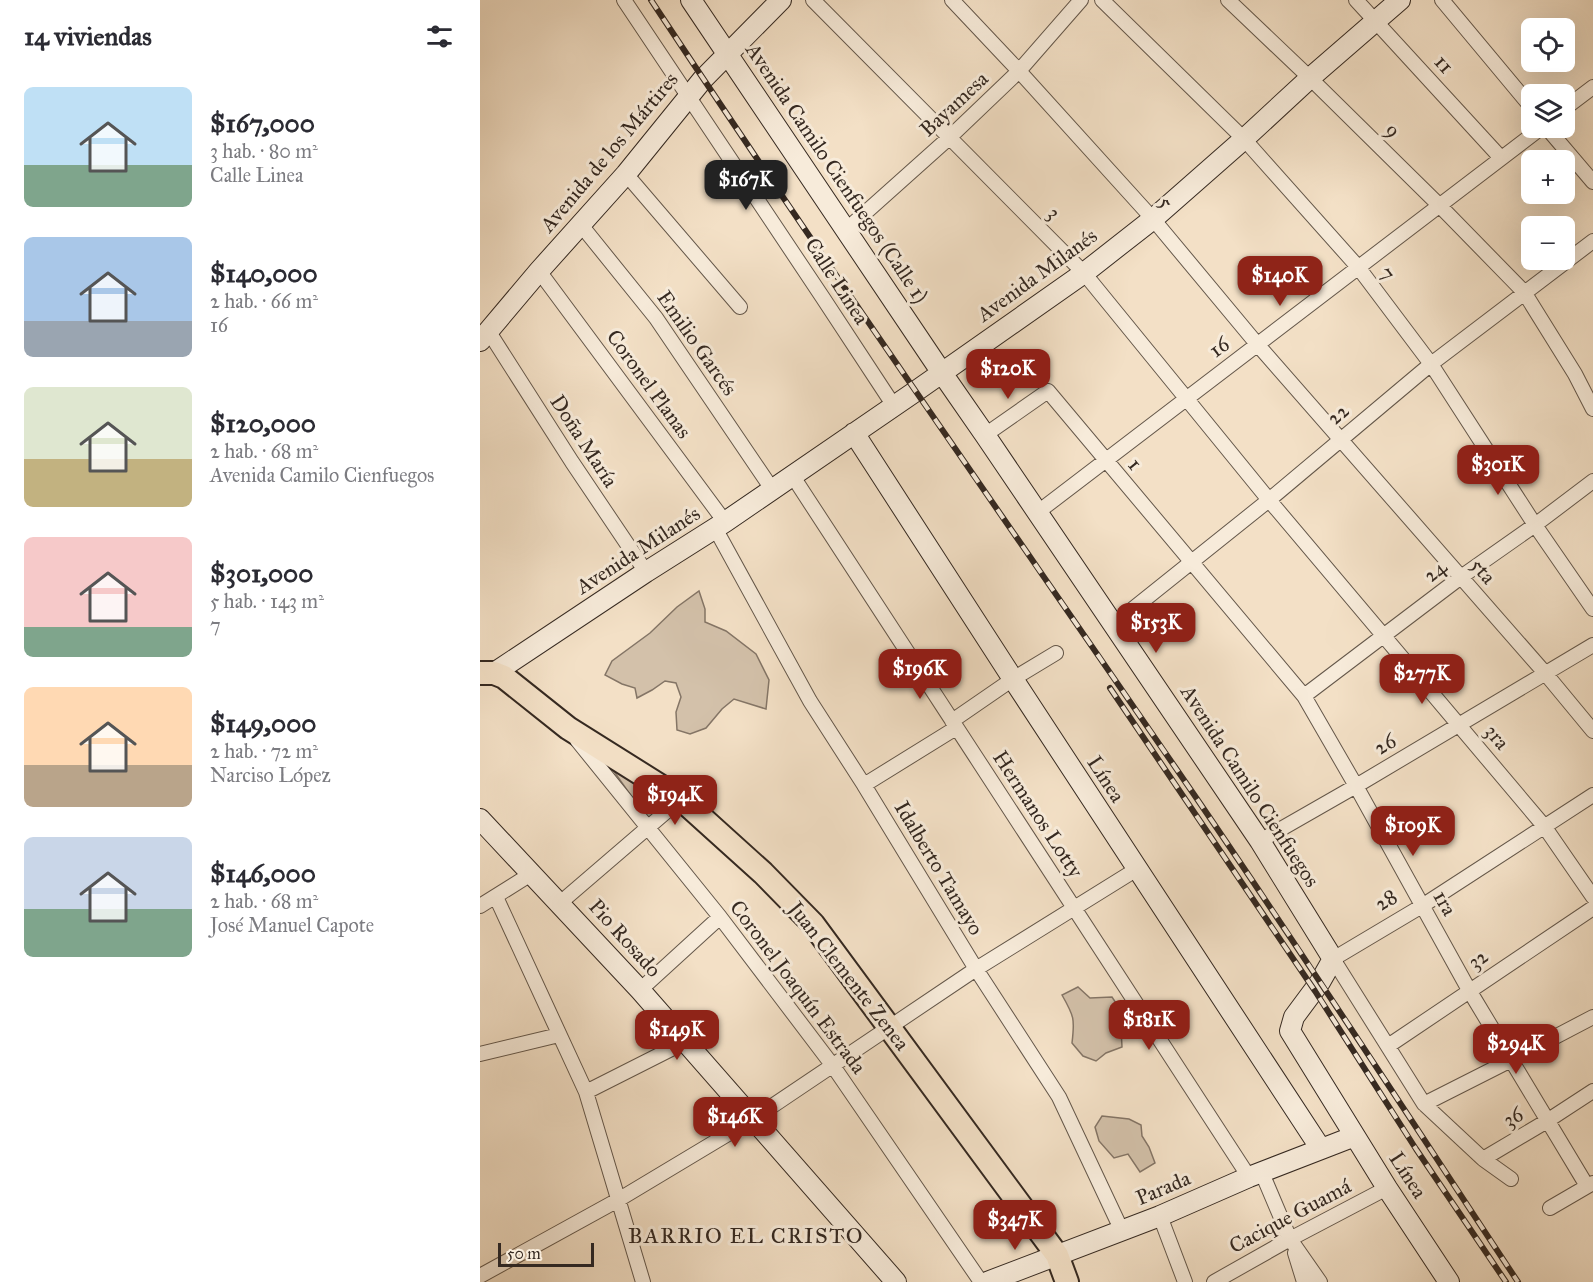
<!DOCTYPE html>
<html lang="es">
<head>
<meta charset="utf-8">
<style>
  :root { --surface:#fff; --page:#f7f7f7; --text:#2b2b33; --muted:#7c7c81; --accent:#8f2418 }
  body { margin:0; font-family:"IM FELL Great Primer",serif; background:var(--page); color:var(--text); height:100vh; display:flex; flex-direction:column; font-size:22px; white-space:nowrap }
  * { box-sizing:border-box; margin:0 }
  p { font-size:20px; color:var(--muted) }
  .icon { flex:none; width:33px; height:33px; fill:none; stroke:currentColor; stroke-width:2; stroke-linecap:round; stroke-linejoin:round }
  .map { position:relative; flex:1; overflow:hidden }
  .drawer { display:flex; flex-direction:column; background:var(--surface); width:480px }
  .drawer>* { flex:none }
  .tools { position:absolute; left:1041px; top:18px; display:grid; gap:12px }
  .tools a { display:grid; place-items:center; width:54px; height:54px; border-radius:9px; background:var(--surface); box-shadow:0 6px 24px #0002; font-size:30px }
  .scale { position:absolute; left:18px; bottom:15px; width:96px; box-sizing:border-box; padding-left:6px; border:3px solid #352921; border-top:0; font-size:16px; line-height:21px; white-space:nowrap; color:#352921; -webkit-text-stroke:4px #f7ebda; paint-order:stroke }
  .price { position:absolute; translate:-50% -51px; padding:0 14px; border-radius:12px; background:var(--accent); color:#fff; font-size:20px; line-height:39px; filter:drop-shadow(0 2px 3px #0008) }
  .price::after { content:''; position:absolute; left:50%; top:36px; width:18px; height:14px; margin-left:-9px; background:inherit; clip-path:polygon(0 0,100% 0,50% 100%) }
  .price.on { background:#222; color:#fff }
  ul { padding:0; list-style:none }
  li { display:flex; align-items:center; gap:18px; height:150px; padding:0 24px }
  li span { display:grid; place-items:center; flex:none; width:168px; height:120px; border-radius:9px; color:#555 }
  li>.icon { margin-inline-start:auto }
  span .icon { width:72px; height:72px; fill:#fffc; stroke-width:1 }
  li b { font-size:26px }
  h2 { display:flex; justify-content:space-between; align-items:center; height:72px; padding:0 24px; font-size:26px }
  main { display:flex; flex:1; min-height:0 }
  .map>svg:first-child { display:block }
  .green { fill:#d3c1aa; stroke:#847566; stroke-width:1.5 }
  .lines { fill:none; stroke-linecap:round; stroke-linejoin:round }
  .street-casing { stroke:#64574a; stroke-width:16 }
  .secondary-casing { stroke:#352921; stroke-width:22 }
  .primary-casing { stroke:#352921; stroke-width:26 }
  .street { stroke:#f7ebda; stroke-width:14 }
  .secondary { stroke:#f7ebda; stroke-width:20 }
  .primary { stroke:#f3e0c6; stroke-width:22 }
  .rail-casing { stroke:#352921; stroke-width:6 }
  .rail { stroke:#f7ebda; stroke-width:4; stroke-dasharray:11; stroke-linecap:butt }
  .labels { text-anchor:middle; dominant-baseline:central; stroke-width:6; stroke-linejoin:round; paint-order:stroke }
  .street-label { font-size:21px; fill:#352921; stroke:#f7ebda }
  .neighbourhood-label { font-size:22px; letter-spacing:1.5px; fill:#352921; stroke:#f7ebda }
</style>
</head>
<body>
<main>
<section class="drawer">
<h2>14 viviendas<svg class="icon" aria-label="filters" viewBox="0 0 24 24"><path d="M4 7h16M4 17h16"/><circle cx="9" cy="7" r="2"/><circle cx="15" cy="17" r="2"/></svg></h2>
<ul>
<li><span style="background:linear-gradient(#bfe0f5 65%,#7fa58c 0)"><svg class="icon" aria-label="home" viewBox="0 0 24 24"><path d="M3 11l9-7 9 7M6 9v11h12V9"/></svg></span><div><b>$167,000</b><p>3 hab. · 80 m²</p><p>Calle Linea</p></div></li>
<li><span style="background:linear-gradient(#a9c7e8 70%,#9aa5b1 0)"><svg class="icon" aria-label="home" viewBox="0 0 24 24"><path d="M3 11l9-7 9 7M6 9v11h12V9"/></svg></span><div><b>$140,000</b><p>2 hab. · 66 m²</p><p>16</p></div></li>
<li><span style="background:linear-gradient(#dfe7d0 60%,#c2b280 0)"><svg class="icon" aria-label="home" viewBox="0 0 24 24"><path d="M3 11l9-7 9 7M6 9v11h12V9"/></svg></span><div><b>$120,000</b><p>2 hab. · 68 m²</p><p>Avenida Camilo Cienfuegos</p></div></li>
<li><span style="background:linear-gradient(#f6c9c9 75%,#7fa58c 0)"><svg class="icon" aria-label="home" viewBox="0 0 24 24"><path d="M3 11l9-7 9 7M6 9v11h12V9"/></svg></span><div><b>$301,000</b><p>5 hab. · 143 m²</p><p>7</p></div></li>
<li><span style="background:linear-gradient(#ffd9b3 65%,#b9a48a 0)"><svg class="icon" aria-label="home" viewBox="0 0 24 24"><path d="M3 11l9-7 9 7M6 9v11h12V9"/></svg></span><div><b>$149,000</b><p>2 hab. · 72 m²</p><p>Narciso López</p></div></li>
<li><span style="background:linear-gradient(#c9d6e8 60%,#7fa58c 0)"><svg class="icon" aria-label="home" viewBox="0 0 24 24"><path d="M3 11l9-7 9 7M6 9v11h12V9"/></svg></span><div><b>$146,000</b><p>2 hab. · 68 m²</p><p>José Manuel Capote</p></div></li>
</ul>
</section>
<div class="map">
<svg width="1113" height="1282" viewBox="0 0 1113 1282">
  <rect width="100%" height="100%" fill="#f3e0c6"/>
  <filter id="stains"><feTurbulence type="fractalNoise" baseFrequency=".00333" numOctaves="4"/><feColorMatrix values="0 0 0 0 .2 0 0 0 0 .09 0 0 0 0 .02 0 0 0 .5 -.17"/></filter>
  <radialGradient id="worn" r=".72"><stop offset=".6" stop-color="#630" stop-opacity="0"/><stop offset="1" stop-color="#630" stop-opacity=".3"/></radialGradient>
  <!-- green -->
  <path class="green" d="M 219,591 L 225,609 L 225,622 L 246,631 L 276,654 L 289,680 L 286,709 L 254,699 L 242,709 L 226,728 L 210,734 L 197,730 L 196,712 L 201,697 L 196,683 L 185,681 L 172,690 L 157,698 L 155,688 L 142,684 L 125,675 L 132,661 L 170,633 L 197,607 Z
    M 128,763 L 195,803 L 171,824 Z
    M 598,987 L 610,998 L 632,997 L 640,1009 L 642,1047 L 626,1053 L 616,1061 L 603,1056 L 592,1043 C 595,1019 594,1016 582,995 Z
    M 622,1116 L 649,1119 L 661,1125 L 662,1136 L 669,1147 L 675,1163 L 660,1172 L 648,1154 L 634,1158 L 619,1141 L 615,1127 Z"/>
  <g class="lines">
    <!-- street casing -->
    <g class="street-casing">
      <path id="street" d="M 144,0 L 343,298 L 414,406
        M 333,0 L 604,273 L 789,500 L 1064,826 L 1113,897
        M 472,0 L 539,71 L 673,219 L 777,344 L 1065,673 L 1113,731
        M 622,0 L 764,139 L 878,267 L 951,364 L 1055,525 L 1113,609
        M 748,0 L 830,78 L 959,205 L 1044,292 L 1095,374 L 1113,409
        M 876,0 L 1021,158
        M 962,0 L 1052,108
        M 1084,109 L 1113,87
        M 1067,128 L 1113,182
        M 146,174 L 260,307
        M 101,225 L 176,318 L 292,489
        M 366,230 L 470,137 L 539,71 L 601,0
        M 59,271 L 245,522
        M 9,332 L 92,462 L 166,572
        M 505,435 L 568,391 L 824,696 L 876,786 L 989,990 L 1107,1186
        M 312,475 C 464,709 618,943 769,1177
        M 558,512 L 1061,128
        M 235,528 L 330,701 L 384,785 L 496,969 L 579,1097 L 642,1231
        M 634,624 L 789,500 L 951,364 L 1113,241
        M 824,696 L 981,577 L 1055,525 L 1113,481
        M 472,721 L 533,679 L 576,653
        M 97,740 L 240,917 L 353,1066 L 501,1282
        M 384,785 L 476,728
        M 780,841 L 876,786 L 1113,645
        M 16,897 L 106,1092 L 163,1282
        M 80,903 L 201,799
        M 0,906 L 51,874
        M 160,990 L 240,917
        M 908,1046 L 1113,908
        M 0,1054 L 79,1035
        M 106,1092 L 205,1042
        M 944,1104 L 1031,1060 L 1113,1017
        M 1003,1159 L 1067,1121 L 1113,1091
        M 782,1173 L 810,1239 L 840,1282
        M 1031,1179 L 1003,1159 L 944,1104 L 853,959 L 942,906 L 1113,795
        M 1070,1208 L 1113,1183
        M 680,1216 L 705,1282
        M 815,1253 L 824,1282
        M 0,1276 L 138,1200 L 273,1119 L 496,969 L 657,869
        M 734,1282 L 810,1239 L 907,1188"/>
    </g>
    <!-- secondary casing -->
    <g class="secondary-casing">
      <path id="secondary" d="M 211,0 L 462,373 L 505,435 L 780,841 L 853,959 L 840,982 L 814,1017 L 810,1031 L 907,1188 L 969,1282
        M 0,341 L 59,271 L 146,174 L 223,79 L 301,0
        M 374,433 L 533,679 L 841,1149
        M 14,673 L 166,572 L 245,522 L 436,391 L 604,273 L 673,219 L 764,139 L 830,78 L 920,0
        M 0,819 L 160,990 L 416,1282
        M 507,1282 L 680,1216 L 769,1177 L 875,1136"/>
    </g>
    <!-- primary casing -->
    <g class="primary-casing">
      <path id="primary" d="M 0,673 L 14,673 L 24,677 L 88,728 L 201,799 L 283,873 L 333,924 L 577,1255 L 587,1282"/>
    </g>
    <!-- street -->
    <use href="#street" class="street"/>
    <!-- secondary -->
    <use href="#secondary" class="secondary"/>
    <!-- primary -->
    <use href="#primary" class="primary"/>
    <!-- rail casing -->
    <g class="rail-casing">
      <path id="rail" d="M 171,0 C 348,268 533,531 715,796 C 825,957 931,1120 1038,1282
        M 630,688 L 835,991 L 936,1149 L 1026,1282"/>
    </g>
    <!-- rail -->
    <use href="#rail" class="rail"/>
  </g>
  <g class="labels">
    <!-- street labels -->
    <g class="street-label">
      <text transform="translate(964 64) rotate(48)">11</text>
      <text transform="translate(474 104) rotate(-43)">Bayamesa</text>
      <text transform="translate(913 130) rotate(45)">9</text>
      <text transform="translate(129 152) rotate(-50)">Avenida de los Mártires</text>
      <text transform="translate(357 173) rotate(56)">Avenida Camilo Cienfuegos (Calle 1)</text>
      <text transform="translate(686 202) rotate(49)">5</text>
      <text transform="translate(574 213) rotate(46)">3</text>
      <text transform="translate(908 273) rotate(53)">7</text>
      <text transform="translate(557 275) rotate(-36)">Avenida Milanés</text>
      <text transform="translate(357 281) rotate(57)">Calle Linea</text>
      <text transform="translate(217 343) rotate(55)">Emilio Garcés</text>
      <text transform="translate(739 347) rotate(-37)">16</text>
      <text transform="translate(169 384) rotate(54)">Coronel Planas</text>
      <text transform="translate(858 414) rotate(-40)">22</text>
      <text transform="translate(104 441) rotate(57)">Doña María</text>
      <text transform="translate(655 464) rotate(50)">1</text>
      <text transform="translate(158 550) rotate(-33)">Avenida Milanés</text>
      <text transform="translate(955 571) rotate(-37)">24</text>
      <text transform="translate(1003 571) rotate(49)">5ta</text>
      <text transform="translate(1017 737) rotate(50)">3ra</text>
      <text transform="translate(905 744) rotate(-31)">26</text>
      <text transform="translate(626 779) rotate(57)">Línea</text>
      <text transform="translate(770 786) rotate(57)">Avenida Camilo Cienfuegos</text>
      <text transform="translate(558 814) rotate(57)">Hermanos Lotty</text>
      <text transform="translate(459 868) rotate(59)">Idalberto Tamayo</text>
      <text transform="translate(906 900) rotate(-31)">28</text>
      <text transform="translate(965 903) rotate(61)">1ra</text>
      <text transform="translate(145 938) rotate(48)">Pio Rosado</text>
      <text transform="translate(998 959) rotate(-34)">32</text>
      <text transform="translate(369 976) rotate(52)">Juan Clemente Zenea</text>
      <text transform="translate(318 987) rotate(53)">Coronel Joaquín Estrada</text>
      <text transform="translate(1033 1117) rotate(-31)">36</text>
      <text transform="translate(928 1175) rotate(57)">Línea</text>
      <text transform="translate(683 1188) rotate(-23)">Parada</text>
      <text transform="translate(810 1216) rotate(-28)">Cacique Guamá</text>
    </g>
    <!-- neighbourhood labels -->
    <g class="neighbourhood-label">
      <text x="266" y="1235">BARRIO EL CRISTO</text>
    </g>
  </g>
  <rect width="100%" height="100%" filter="url(#stains)"/>
  <rect width="100%" height="100%" fill="url(#worn)"/>
</svg>
<div class="tools">
<a><svg class="icon" aria-label="locate" viewBox="0 0 24 24"><circle cx="12" cy="12" r="6"/><path d="M12 2v4M12 18v4M2 12h4M18 12h4"/></svg></a>
<a><svg class="icon" aria-label="layers" viewBox="0 0 24 24"><path d="M12 4l9 5-9 5-9-5zM3 14l9 5 9-5"/></svg></a>
<a>+</a>
<a>−</a>
</div>
<div class="scale">50 m</div>
<b class="price on" style="left:266px;top:211px">$167K</b>
<b class="price" style="left:800px;top:307px">$140K</b>
<b class="price" style="left:528px;top:400px">$120K</b>
<b class="price" style="left:1018px;top:496px">$301K</b>
<b class="price" style="left:676px;top:654px">$153K</b>
<b class="price" style="left:440px;top:700px">$196K</b>
<b class="price" style="left:942px;top:705px">$277K</b>
<b class="price" style="left:195px;top:826px">$194K</b>
<b class="price" style="left:933px;top:857px">$109K</b>
<b class="price" style="left:669px;top:1051px">$181K</b>
<b class="price" style="left:197px;top:1061px">$149K</b>
<b class="price" style="left:1036px;top:1075px">$294K</b>
<b class="price" style="left:255px;top:1148px">$146K</b>
<b class="price" style="left:535px;top:1251px">$347K</b>
</div>
</main>
</body>
</html>
